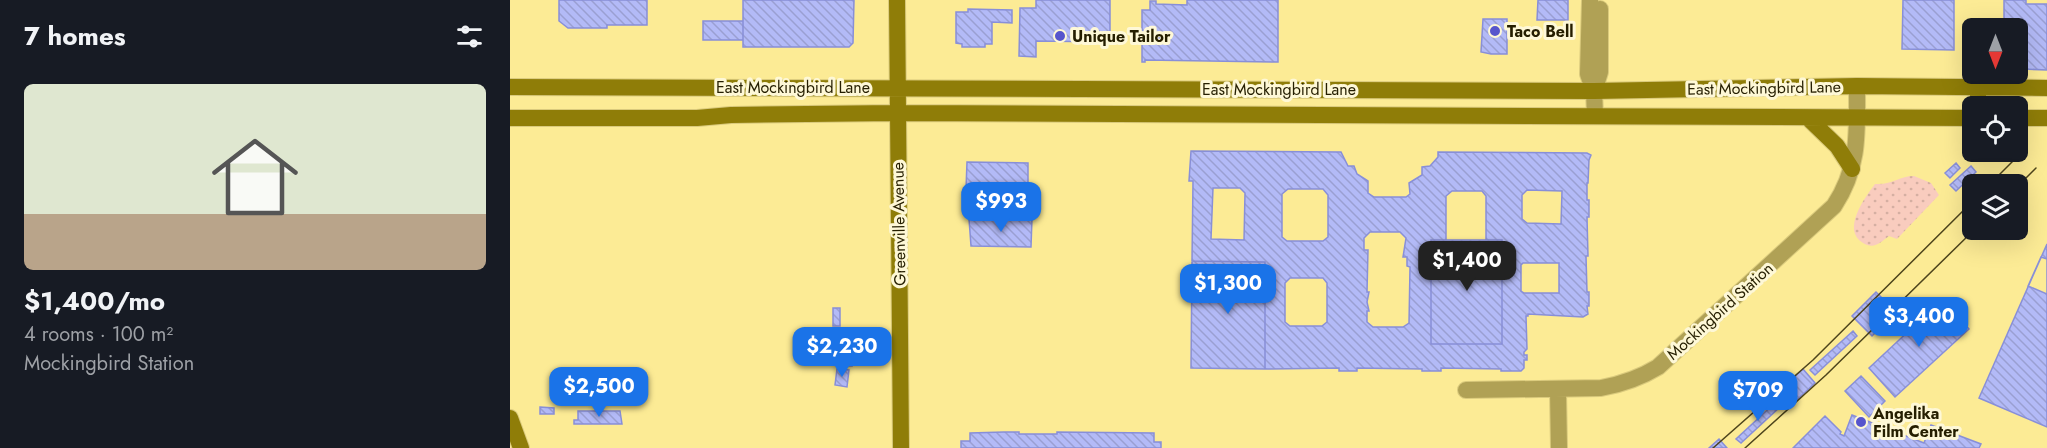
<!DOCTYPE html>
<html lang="en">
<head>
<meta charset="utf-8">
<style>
  :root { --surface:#171b24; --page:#242831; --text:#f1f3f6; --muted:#9ea1a6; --line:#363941; --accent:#1a73e8 }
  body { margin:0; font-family:Jost,sans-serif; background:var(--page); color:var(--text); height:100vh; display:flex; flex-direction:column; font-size:22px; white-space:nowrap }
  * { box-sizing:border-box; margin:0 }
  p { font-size:20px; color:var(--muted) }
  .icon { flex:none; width:33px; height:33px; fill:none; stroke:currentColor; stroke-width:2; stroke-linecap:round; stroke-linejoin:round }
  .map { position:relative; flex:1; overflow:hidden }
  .details { display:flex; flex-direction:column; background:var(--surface); width:510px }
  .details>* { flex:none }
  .needle { width:39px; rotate:180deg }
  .controls { position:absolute; left:1452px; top:18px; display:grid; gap:12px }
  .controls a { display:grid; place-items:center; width:66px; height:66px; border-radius:9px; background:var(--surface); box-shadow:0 6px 24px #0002; font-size:30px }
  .price { position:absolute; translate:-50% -51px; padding:0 14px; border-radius:12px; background:var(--accent); color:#fff; font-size:20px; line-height:39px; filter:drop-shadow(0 2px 3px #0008) }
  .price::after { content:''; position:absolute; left:50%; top:36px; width:18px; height:14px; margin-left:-9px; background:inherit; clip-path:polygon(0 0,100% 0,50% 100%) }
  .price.on { background:#222; color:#fff }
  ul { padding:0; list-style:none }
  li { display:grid; align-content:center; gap:12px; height:318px; padding:0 24px }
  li+li { border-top:2px solid var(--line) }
  li span { display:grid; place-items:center; height:186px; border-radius:9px; color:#555 }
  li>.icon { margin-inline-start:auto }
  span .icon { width:108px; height:108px; fill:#fffc; stroke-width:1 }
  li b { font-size:26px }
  h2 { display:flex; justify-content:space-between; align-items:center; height:72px; padding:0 24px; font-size:26px }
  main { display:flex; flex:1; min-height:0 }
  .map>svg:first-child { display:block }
  .grass { fill:url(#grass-dots) }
  .building { fill:url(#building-back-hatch); stroke:#888fd8; stroke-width:1.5; fill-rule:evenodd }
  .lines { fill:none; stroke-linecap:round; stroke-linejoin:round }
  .tertiary-casing { stroke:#daca7d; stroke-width:18 }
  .secondary-casing { stroke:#daca7d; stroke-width:18 }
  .tertiary { stroke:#b0a155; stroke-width:16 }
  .secondary { stroke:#8f7d08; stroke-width:16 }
  .tram { stroke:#4e451c; stroke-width:1.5 }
  .poi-dot { fill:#5755cc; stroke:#fef8d7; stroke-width:2 }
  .labels { text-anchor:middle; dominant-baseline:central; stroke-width:6; stroke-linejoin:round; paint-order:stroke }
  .poi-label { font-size:16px; font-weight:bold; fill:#251e00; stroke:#fef8d7; text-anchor:start }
  .street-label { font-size:16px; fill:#251e00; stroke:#fef8d7 }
</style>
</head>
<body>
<main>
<section class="details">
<h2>7 homes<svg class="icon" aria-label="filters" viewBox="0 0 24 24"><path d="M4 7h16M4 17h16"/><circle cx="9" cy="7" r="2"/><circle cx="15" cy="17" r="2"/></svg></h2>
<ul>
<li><span style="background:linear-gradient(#dfe7d0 70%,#b9a48a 0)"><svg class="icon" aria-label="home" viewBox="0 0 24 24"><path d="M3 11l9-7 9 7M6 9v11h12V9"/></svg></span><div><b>$1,400/mo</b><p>4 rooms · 100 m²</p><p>Mockingbird Station</p></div></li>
</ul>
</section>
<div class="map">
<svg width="1537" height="448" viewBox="0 0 1537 448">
  <defs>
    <pattern id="grass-dots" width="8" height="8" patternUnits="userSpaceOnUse" patternTransform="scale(1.5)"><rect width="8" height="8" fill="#f9ccbe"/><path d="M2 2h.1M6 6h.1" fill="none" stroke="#d5afa2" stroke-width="1.8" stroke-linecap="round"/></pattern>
    <pattern id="building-back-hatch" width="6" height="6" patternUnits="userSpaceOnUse" patternTransform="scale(1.5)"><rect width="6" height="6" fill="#b3baf7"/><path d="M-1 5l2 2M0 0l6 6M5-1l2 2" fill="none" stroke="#9a9fd2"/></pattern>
  </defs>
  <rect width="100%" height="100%" fill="#fceb95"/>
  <!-- grass -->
  <path class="grass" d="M 1404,176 L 1421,183 L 1429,195 L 1387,239 L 1379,236 C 1371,242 1364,250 1353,243 C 1331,230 1355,197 1365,184 C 1383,185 1389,176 1404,176 Z"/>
  <!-- building -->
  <path class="building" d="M 49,0 L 137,0 L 137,25 L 97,25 L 97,28 L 58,28 L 49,21 Z
    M 233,0 L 344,0 L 343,43 L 339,47 L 233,47 Z
    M 526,0 L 600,0 L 600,42 L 526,41 L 526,57 L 509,56 L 510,8 L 526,8 Z
    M 677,0 L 768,0 L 768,62 L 635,60 L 635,62 L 632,62 L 632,10 L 640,10 L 640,1 L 646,1 L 646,4 L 677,5 Z
    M 1028,0 L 1058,0 L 1058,20 L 1027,20 Z
    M 1393,0 L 1444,0 L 1444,50 L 1392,49 Z
    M 1494,0 L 1516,0 L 1516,4 L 1537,4 L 1537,70 L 1513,69 L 1513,65 L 1508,65 L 1508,28 L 1494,28 Z
    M 458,9 L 502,10 L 502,23 L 482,22 L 482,44 L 475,44 L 475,47 L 452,47 L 452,44 L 446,43 L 446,12 L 458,12 Z
    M 973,19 L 997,19 L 997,54 L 981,54 L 971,52 Z
    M 193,21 L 233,21 L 233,40 L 193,40 Z
    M 681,151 L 831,152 L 838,166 L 844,166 L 847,174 L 858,181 L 858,193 L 864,197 L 896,197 L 900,194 L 899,183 L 912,175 L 912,167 L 920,166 L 928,157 L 928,152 L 1077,153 L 1081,155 L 1079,160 L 1078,183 L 1077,183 L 1077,200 L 1079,200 L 1079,217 L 1077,217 L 1078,256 L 1076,256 L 1077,292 L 1079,292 L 1079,306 L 1077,306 L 1078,314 L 1073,317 L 1018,314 L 1018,316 L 1016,316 L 1017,349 L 1014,352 L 1014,355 L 1017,355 L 1017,360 L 1014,360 L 1014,368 L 1011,371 L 991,371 L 991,369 L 931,368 L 931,371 L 912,371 L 912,369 L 847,368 L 847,371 L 829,371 L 829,368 L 755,369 L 755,262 L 682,261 L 683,181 L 679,181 ZM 703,188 L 730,188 L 735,193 L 734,240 L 701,239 ZM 778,189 L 813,189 L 818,195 L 818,237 L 813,241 L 777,241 L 772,237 L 772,194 ZM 1017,190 L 1052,191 L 1051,224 L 1017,223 L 1012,219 L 1012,195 ZM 942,191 L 972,191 L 976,196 L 976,240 L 992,240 L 992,344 L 921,344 L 921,240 L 936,240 L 936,196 ZM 860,232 L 890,232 L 896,238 L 893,257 L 897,257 L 897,266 L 900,267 L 899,323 L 893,327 L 863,327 L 857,322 L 857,311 L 859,311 L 857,302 L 859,292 L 857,292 L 858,250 L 854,250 L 854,238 ZM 1013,263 L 1049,263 L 1049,293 L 1014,293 L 1011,291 L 1011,265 ZM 780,278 L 813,278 L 817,283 L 817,322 L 812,326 L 780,326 L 775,322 L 775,283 Z
    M 457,162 L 518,163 L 518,190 L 456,189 Z
    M 1446,163 L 1450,168 L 1440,178 L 1435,173 Z
    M 1461,166 L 1466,172 L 1446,191 L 1440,185 Z
    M 459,219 L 522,219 L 521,247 L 461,246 Z
    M 921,240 L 992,240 L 992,344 L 921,344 Z
    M 1537,244 L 1537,427 L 1469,398 Z
    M 1531,257 L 1537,259 L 1537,294 L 1518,286 Z
    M 682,261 L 755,262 L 755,369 L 681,368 Z
    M 1366,292 L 1386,312 L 1362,336 L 1342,316 Z
    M 1432,300 L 1459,329 L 1385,397 L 1359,368 Z
    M 323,308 L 330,308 L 330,326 L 323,326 Z
    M 330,329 L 342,329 L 342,340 L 347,340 L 347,342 L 352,344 L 358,344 L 358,348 L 347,348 L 347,358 L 342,358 L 342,366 L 324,365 L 324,360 L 329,360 Z
    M 1343,331 L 1347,336 L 1305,375 L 1300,370 Z
    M 327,369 L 339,370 L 337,387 L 325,385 Z
    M 1293,369 L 1305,383 L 1278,408 L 1266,394 Z
    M 1351,376 L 1375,401 L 1359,417 L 1335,391 Z
    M 1266,402 L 1271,406 L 1231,443 L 1226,439 Z
    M 30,407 L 44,408 L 44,414 L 30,414 Z
    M 68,411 L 110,411 L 112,424 L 64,424 L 64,420 L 68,420 Z
    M 1342,415 L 1414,443 L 1421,425 L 1471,444 L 1469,448 L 1283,448 L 1315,416 L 1331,432 L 1330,434 L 1334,436 Z
    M 494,432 L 509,432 L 509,434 L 547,434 L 547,432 L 644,433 L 644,442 L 651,442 L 651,448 L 451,448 L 451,441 L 460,441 L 460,433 Z
    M 1209,439 L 1217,448 L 1199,448 Z"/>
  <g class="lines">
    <!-- tertiary casing -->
    <g class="tertiary-casing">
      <path id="tertiary" d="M 1080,0 L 1078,74 L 1084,91 L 1085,115
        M 1084,91 L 1090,72 L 1090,9
        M 956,390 L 1091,388 C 1113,384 1130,378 1148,367 L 1324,206 C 1350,167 1347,131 1347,86
        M 1048,390 L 1049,448"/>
    </g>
    <!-- secondary casing -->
    <g class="secondary-casing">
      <path id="secondary" d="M 387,0 L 391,448
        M 0,87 L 1084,91 L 1347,86 L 1537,88
        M 1468,87 L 1468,106
        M 0,118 L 187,118 L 221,115 L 386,113 L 1462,118
        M 1298,118 L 1327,146 L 1342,169
        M 1508,118 L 1537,118
        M 0,418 L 11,448"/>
    </g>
    <!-- tertiary -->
    <use href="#tertiary" class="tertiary"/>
    <!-- secondary -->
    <use href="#secondary" class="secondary"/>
    <!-- tram -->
    <path class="tram" d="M 1480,184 L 1511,153
      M 1508,186 L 1526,168
      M 1203,448 L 1303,360 L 1462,202
      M 1235,448 L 1316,375 L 1464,230"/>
  </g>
  <!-- markers -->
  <g class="poi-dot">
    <circle cx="985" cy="31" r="6"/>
    <circle cx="550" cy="36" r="6"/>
    <circle cx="1351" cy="422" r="6"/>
  </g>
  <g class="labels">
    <!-- poi labels -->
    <g class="poi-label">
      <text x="997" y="31">Taco Bell</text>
      <text x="562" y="36">Unique Tailor</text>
      <text x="1363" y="413">Angelika<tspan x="1363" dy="18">Film Center</tspan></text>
    </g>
    <!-- street labels -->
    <g class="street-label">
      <text x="283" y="87">East Mockingbird Lane</text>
      <text transform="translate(1254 88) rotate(-1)">East Mockingbird Lane</text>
      <text x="769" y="89">East Mockingbird Lane</text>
      <text transform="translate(389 224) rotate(-91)">Greenville Avenue</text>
      <text transform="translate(1210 311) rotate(-42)">Mockingbird Station</text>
    </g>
  </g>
</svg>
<div class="controls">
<a><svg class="needle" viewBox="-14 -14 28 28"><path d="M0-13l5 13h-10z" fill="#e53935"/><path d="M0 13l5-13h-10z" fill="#9ea1a6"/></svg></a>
<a><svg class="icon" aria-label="locate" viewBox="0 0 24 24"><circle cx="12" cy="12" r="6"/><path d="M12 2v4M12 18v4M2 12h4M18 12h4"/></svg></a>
<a><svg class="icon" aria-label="layers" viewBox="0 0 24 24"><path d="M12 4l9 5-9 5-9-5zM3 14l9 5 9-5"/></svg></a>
</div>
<b class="price" style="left:491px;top:233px">$993</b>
<b class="price on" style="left:957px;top:292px">$1,400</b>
<b class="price" style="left:718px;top:315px">$1,300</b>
<b class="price" style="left:1409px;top:348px">$3,400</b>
<b class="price" style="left:332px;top:378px">$2,230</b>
<b class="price" style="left:89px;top:418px">$2,500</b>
<b class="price" style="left:1248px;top:422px">$709</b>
</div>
</main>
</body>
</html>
